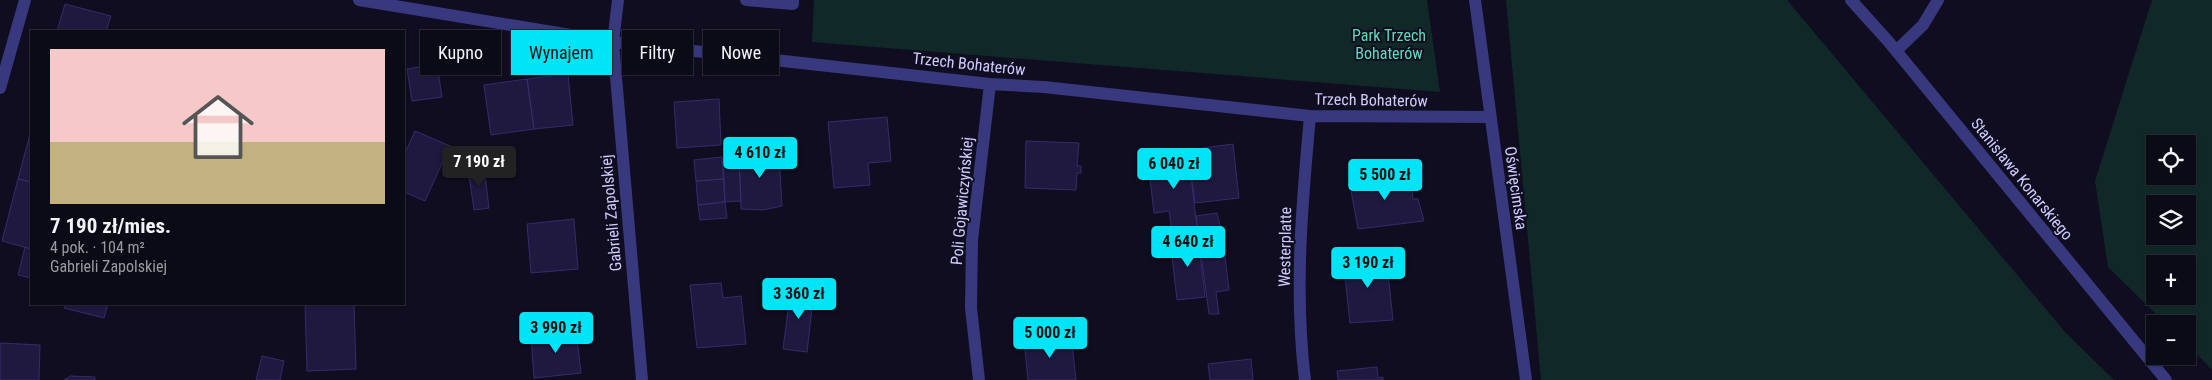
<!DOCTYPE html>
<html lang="pl">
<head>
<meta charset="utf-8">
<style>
  :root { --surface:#0b0a17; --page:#141320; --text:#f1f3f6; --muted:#9a9aa1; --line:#2b2b36; --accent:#01e4f5 }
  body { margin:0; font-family:"Roboto Condensed",sans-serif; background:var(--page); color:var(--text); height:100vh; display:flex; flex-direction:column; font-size:19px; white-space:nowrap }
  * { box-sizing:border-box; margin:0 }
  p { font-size:16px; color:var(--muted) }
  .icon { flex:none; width:28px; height:28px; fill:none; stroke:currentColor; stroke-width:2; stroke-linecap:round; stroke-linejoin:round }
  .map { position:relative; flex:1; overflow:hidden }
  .side { position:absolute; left:30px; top:30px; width:375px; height:275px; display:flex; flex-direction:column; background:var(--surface); border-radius:0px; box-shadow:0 1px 4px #0004,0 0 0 1px var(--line) }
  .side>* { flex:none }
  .guide { position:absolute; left:420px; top:30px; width:475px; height:45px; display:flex; gap:10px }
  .fabs { position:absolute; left:2146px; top:135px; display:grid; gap:10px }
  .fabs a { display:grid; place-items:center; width:50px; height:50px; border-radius:0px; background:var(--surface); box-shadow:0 1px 4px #0004,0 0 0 1px var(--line); font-size:25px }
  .price { position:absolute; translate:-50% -42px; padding:0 11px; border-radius:5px; background:var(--accent); color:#111; font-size:16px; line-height:32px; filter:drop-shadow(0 1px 2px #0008) }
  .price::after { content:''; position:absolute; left:50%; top:30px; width:15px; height:11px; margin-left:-8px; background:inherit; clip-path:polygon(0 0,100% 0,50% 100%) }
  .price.current { background:#222; color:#fff }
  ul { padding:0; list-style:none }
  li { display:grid; align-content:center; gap:10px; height:265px; padding:0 20px }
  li+li { border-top:1px solid var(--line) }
  li span { display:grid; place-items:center; height:155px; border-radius:0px; color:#555 }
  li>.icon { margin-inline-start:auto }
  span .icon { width:90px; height:90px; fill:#fffc; stroke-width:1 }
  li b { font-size:21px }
  .pill { padding:0 18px; border-radius:0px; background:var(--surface); box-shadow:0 1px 4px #0004,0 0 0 1px var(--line); font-size:18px; line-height:45px }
  .pill.current { background:var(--accent); color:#111 }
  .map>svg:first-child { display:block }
  .green { fill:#102928; fill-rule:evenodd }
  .building { fill:#1f1940; stroke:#362b6c }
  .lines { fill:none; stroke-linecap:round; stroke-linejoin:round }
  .minor { stroke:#38387e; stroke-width:12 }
  .labels { text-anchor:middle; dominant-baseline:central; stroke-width:4; stroke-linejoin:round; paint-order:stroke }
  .park-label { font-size:16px; fill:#58deb8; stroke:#0f0d1f }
  .street-label { font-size:16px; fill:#d0cbff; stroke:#0f0d1f }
</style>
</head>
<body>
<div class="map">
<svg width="2212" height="380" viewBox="0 0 2212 380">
  <rect width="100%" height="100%" fill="#0f0d1f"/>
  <!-- green -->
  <path class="green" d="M 814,0 L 1427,0 L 1440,92 L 812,42 Z
    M 1506,0 L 1787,0 L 2065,332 L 2114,380 L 1541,380 Z
    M 2152,0 L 2212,0 L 2212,370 L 2188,345 L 2188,324 L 2166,324 L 2108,267 L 2095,181 ZM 2155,144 L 2188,144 L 2188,176 L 2155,176 ZM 2155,204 L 2188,204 L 2188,236 L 2155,236 ZM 2155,264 L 2188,264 L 2188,296 L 2155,296 Z"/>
  <!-- building -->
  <path class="building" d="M 65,4 L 111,16 L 106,31 L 57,31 Z
    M 437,64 L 442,97 L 412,101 L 407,69 Z
    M 568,74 L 573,125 L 534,129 L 527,79 Z
    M 527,79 L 534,129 L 491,135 L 484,85 Z
    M 719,99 L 721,145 L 677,148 L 674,102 Z
    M 887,117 L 891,161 L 868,163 L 870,185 L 834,188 L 828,122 Z
    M 415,131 L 450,146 L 425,201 L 404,192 L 404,155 Z
    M 30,134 L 31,135 L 31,182 L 18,179 Z
    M 766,141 L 767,154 L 779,153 L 782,206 L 763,210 L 741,209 L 739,156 L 751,155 L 751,142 Z
    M 1026,141 L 1079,143 L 1077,166 L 1081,166 L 1081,173 L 1077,173 L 1076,190 L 1025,188 Z
    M 1233,144 L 1239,198 L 1195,203 L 1188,150 Z
    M 1188,150 L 1198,236 L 1173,238 L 1169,211 L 1154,213 L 1147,152 Z
    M 722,157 L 724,179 L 696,181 L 694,160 Z
    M 722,160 L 739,160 L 741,201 L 725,202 Z
    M 484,166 L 489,208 L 474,210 L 468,168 Z
    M 1410,172 L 1413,199 L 1418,199 L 1424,221 L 1358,229 L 1349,180 Z
    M 18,179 L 31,182 L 31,249 L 2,241 Z
    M 724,179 L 725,202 L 698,205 L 696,181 Z
    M 725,202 L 727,218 L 700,220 L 698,205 Z
    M 1217,213 L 1222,233 L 1229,290 L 1216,292 L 1219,314 L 1209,314 L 1196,216 Z
    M 574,219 L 578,269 L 531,273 L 527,224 Z
    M 1198,236 L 1205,297 L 1177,300 L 1170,239 Z
    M 25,247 L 31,249 L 31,278 L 18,275 Z
    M 1386,254 L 1393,320 L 1350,323 L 1343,258 Z
    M 721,283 L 723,298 L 741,296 L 746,344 L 697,348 L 690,285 Z
    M 791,288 L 814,291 L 807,352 L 783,349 Z
    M 63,304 L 108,304 L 104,318 L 64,308 L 65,304 Z
    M 305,304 L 354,304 L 356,369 L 307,371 Z
    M 576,330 L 581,373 L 534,378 L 531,336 Z
    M 1071,335 L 1076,380 L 1028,380 L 1024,339 Z
    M 0,343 L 40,345 L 39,380 L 0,380 Z
    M 262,356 L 284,361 L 280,380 L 256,380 Z
    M 1251,359 L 1253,380 L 1210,380 L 1208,364 Z
    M 1377,367 L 1378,378 L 1383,377 L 1383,380 L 1338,380 L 1337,371 Z
    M 70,376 L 95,377 L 95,380 L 64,380 Z"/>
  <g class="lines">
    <!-- minor -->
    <path class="minor" d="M 359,0 L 613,42 L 990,84 L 1044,87 L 1310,116 L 1490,117
      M 618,0 L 613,42 L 642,380
      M 746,0 L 793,4 L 793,0
      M 1475,0 L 1526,380
      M 1851,0 L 1888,41 L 2166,380
      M 1896,51 L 1923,25 L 1938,0
      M 0,88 L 25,0
      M 979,380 L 971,308 L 972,240 L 990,84
      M 1305,380 C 1294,292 1302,204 1310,116"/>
  </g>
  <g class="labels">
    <!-- park labels -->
    <g class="park-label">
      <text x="1389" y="35">Park Trzech<tspan x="1389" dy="18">Bohaterów</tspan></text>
    </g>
    <!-- street labels -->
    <g class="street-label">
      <text transform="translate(969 64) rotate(6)">Trzech Bohaterów</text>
      <text transform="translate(1371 100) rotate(1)">Trzech Bohaterów</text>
      <text transform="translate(2022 179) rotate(51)">Stanisława Konarskiego</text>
      <text transform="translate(1516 188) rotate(82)">Oświęcimska</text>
      <text transform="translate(962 201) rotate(-85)">Poli Gojawiczyńskiej</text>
      <text transform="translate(611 213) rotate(-95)">Gabrieli Zapolskiej</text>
      <text transform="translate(1285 247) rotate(-89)">Westerplatte</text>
    </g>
  </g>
</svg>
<div class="fabs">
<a><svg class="icon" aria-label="locate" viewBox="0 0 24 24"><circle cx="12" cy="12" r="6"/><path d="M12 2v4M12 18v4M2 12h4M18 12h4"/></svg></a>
<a><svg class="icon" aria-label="layers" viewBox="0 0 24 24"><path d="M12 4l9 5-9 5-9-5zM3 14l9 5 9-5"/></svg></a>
<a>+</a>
<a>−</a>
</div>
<b class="price" style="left:760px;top:179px">4 610 zł</b>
<b class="price current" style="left:479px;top:188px">7 190 zł</b>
<b class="price" style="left:1174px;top:190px">6 040 zł</b>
<b class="price" style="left:1385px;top:201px">5 500 zł</b>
<b class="price" style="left:1188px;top:268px">4 640 zł</b>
<b class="price" style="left:1368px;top:289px">3 190 zł</b>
<b class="price" style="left:799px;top:320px">3 360 zł</b>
<b class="price" style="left:556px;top:354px">3 990 zł</b>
<b class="price" style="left:1050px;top:359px">5 000 zł</b>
<div class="guide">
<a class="pill">Kupno</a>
<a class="pill current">Wynajem</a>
<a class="pill">Filtry</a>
<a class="pill">Nowe</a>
</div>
<section class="side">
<ul>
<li><span style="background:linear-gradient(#f6c9c9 60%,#c2b280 0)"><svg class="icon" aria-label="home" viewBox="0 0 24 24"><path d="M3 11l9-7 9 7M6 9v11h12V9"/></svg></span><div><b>7 190 zł/mies.</b><p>4 pok. · 104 m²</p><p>Gabrieli Zapolskiej</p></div></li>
</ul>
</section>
</div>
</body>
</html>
